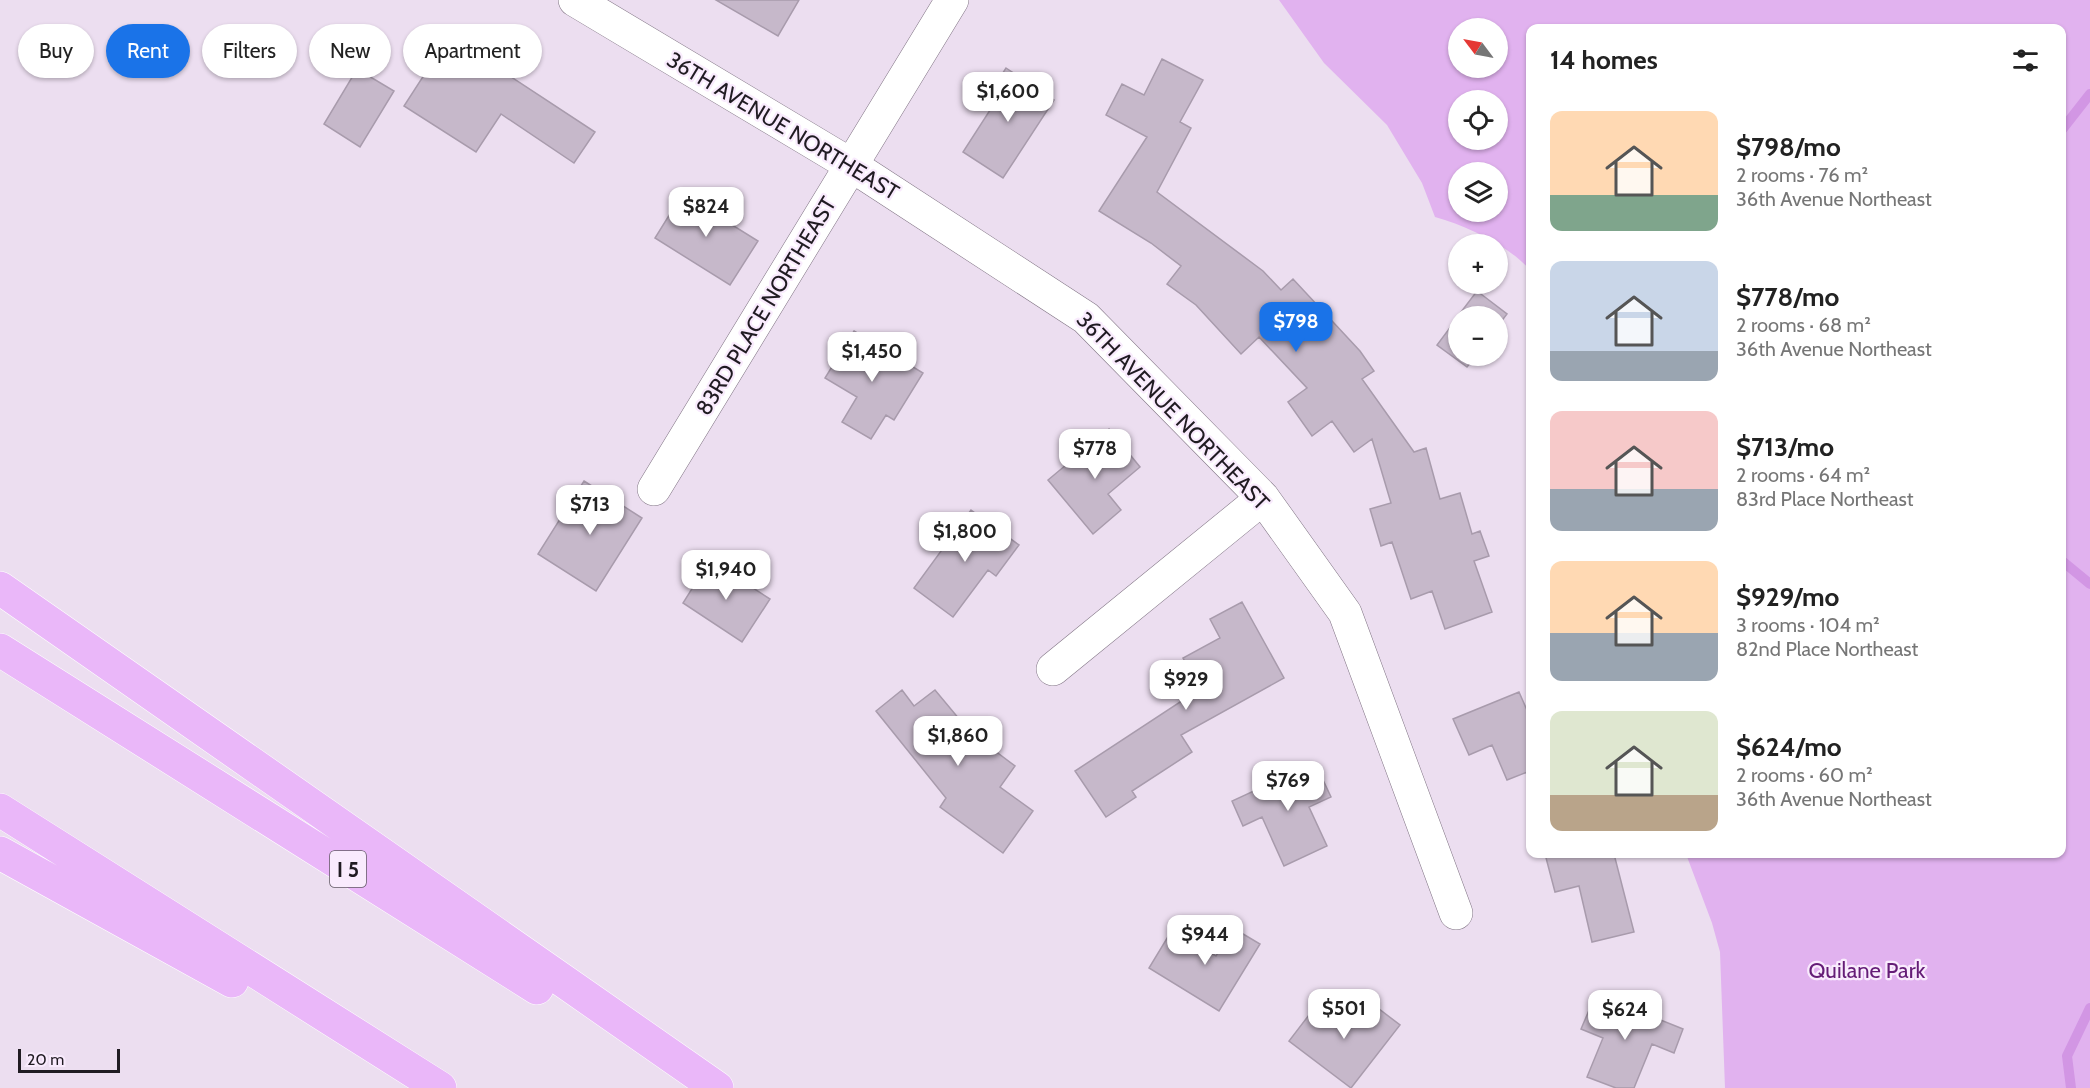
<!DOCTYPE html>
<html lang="en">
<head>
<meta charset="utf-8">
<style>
  :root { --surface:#fff; --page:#f6f6f6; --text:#222; --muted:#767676; --accent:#1a73e8 }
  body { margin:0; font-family:Cabin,sans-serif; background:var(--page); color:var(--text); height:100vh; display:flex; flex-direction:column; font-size:22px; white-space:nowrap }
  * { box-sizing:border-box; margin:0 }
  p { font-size:20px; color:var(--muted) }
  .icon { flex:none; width:33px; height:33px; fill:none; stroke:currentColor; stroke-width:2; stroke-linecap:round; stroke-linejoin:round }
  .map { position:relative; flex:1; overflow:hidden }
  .drawer { position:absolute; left:1526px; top:24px; width:540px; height:834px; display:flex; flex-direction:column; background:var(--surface); border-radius:12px; box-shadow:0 2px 4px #0004 }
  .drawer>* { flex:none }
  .top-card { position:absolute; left:18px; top:24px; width:570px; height:54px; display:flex; gap:12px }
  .needle { width:39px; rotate:302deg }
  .tools { position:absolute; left:1448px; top:18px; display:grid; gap:12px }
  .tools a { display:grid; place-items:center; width:60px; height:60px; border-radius:50%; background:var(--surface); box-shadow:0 2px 4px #0004; font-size:30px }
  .scale { position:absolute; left:18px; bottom:15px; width:102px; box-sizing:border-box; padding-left:6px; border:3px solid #201b22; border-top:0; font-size:16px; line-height:21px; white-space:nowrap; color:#201b22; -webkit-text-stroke:4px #f9ebfd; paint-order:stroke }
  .price { position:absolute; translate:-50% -51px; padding:0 14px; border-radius:12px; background:#fff; color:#222; font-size:20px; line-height:39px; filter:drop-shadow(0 2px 3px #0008) }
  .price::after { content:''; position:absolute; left:50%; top:36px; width:18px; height:14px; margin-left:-9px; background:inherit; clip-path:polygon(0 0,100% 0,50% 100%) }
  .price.active { background:var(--accent); color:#fff }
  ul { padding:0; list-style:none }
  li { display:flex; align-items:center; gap:18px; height:150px; padding:0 24px }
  li span { display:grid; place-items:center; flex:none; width:168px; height:120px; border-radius:12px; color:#555 }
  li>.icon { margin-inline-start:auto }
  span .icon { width:72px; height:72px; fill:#fffc; stroke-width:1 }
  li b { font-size:26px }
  h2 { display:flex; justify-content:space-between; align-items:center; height:72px; padding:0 24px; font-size:26px }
  .chip { padding:0 21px; border-radius:27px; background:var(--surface); box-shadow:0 2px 4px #0004; font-size:21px; line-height:54px }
  .chip.active { background:var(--accent); color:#fff }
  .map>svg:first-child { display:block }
  .green { fill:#e1b2ef; fill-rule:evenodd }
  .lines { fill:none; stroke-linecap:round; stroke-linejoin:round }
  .stream { stroke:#d296e4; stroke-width:10 }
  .building { fill:#c6b8ca; stroke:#a89bac; stroke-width:1.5 }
  .minor-casing { stroke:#807484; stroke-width:34 }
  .highway-casing { stroke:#fff; stroke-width:34 }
  .minor { stroke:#fff; stroke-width:33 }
  .highway { stroke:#eab7f9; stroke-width:33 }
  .labels { text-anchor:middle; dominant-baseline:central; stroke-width:4.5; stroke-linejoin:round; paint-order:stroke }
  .shield { fill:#f9ebfd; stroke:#615964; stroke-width:1.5 }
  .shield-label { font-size:21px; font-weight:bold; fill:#201b22 }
  .street-label { font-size:22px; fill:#201b22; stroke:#f9ebfd }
  .park-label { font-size:22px; fill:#651c77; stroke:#f9ebfd }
</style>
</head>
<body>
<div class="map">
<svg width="2090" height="1088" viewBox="0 0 2090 1088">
  <rect width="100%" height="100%" fill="#ecdef0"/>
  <!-- green -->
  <path class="green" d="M 1279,0 L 2090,0 L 2090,1088 L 1725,1088 L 1720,952 L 1712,923 L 1686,854 L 2061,854 L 2061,28 L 1530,28 L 1530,270 C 1508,245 1467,226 1435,217 L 1422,183 L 1387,125 L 1324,63 ZM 1458,28 L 1497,28 L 1497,68 L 1458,68 ZM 1458,100 L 1497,100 L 1497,140 L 1458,140 ZM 1458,172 L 1497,172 L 1497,212 L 1458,212 Z"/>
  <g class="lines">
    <!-- stream -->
    <path class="stream" d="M 2061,131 L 2090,94
      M 2061,560 L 2090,584
      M 2071,1088 L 2067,1056 L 2090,1008"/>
  </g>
  <!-- building -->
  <path class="building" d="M 716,0 L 799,0 L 778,36 Z
    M 446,41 L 484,66 L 487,61 L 595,132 L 574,163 L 501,114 L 476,152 L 404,106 Z
    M 1162,59 L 1203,80 L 1180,122 L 1191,128 L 1157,192 L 1263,271 L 1281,290 L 1293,279 L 1360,351 L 1374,371 L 1362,379 L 1414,452 L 1426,448 L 1440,499 L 1460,493 L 1472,534 L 1480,531 L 1489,556 L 1474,561 L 1492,612 L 1445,629 L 1432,591 L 1411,599 L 1392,542 L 1381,546 L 1370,509 L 1391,503 L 1372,439 L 1354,452 L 1332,421 L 1312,436 L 1288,402 L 1307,388 L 1259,337 L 1241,354 L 1196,305 L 1167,284 L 1181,266 L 1151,243 L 1099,211 L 1147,137 L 1106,115 L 1122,84 L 1144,95 Z
    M 1006,68 L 1054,100 L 1003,178 L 963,152 L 994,104 L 986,99 Z
    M 357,69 L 394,91 L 360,147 L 324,124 Z
    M 686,188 L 712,204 L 708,210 L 758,241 L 730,285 L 655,238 Z
    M 1477,291 L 1507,314 L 1497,327 L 1497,316 L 1458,316 Z
    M 1458,317 L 1458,356 L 1476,356 L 1467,367 L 1437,345 Z
    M 854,331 L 923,373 L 894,420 L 886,415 L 871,439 L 842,422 L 857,397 L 825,378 Z
    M 1109,429 L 1140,467 L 1108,494 L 1121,510 L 1093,534 L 1048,480 Z
    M 584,481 L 642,518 L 596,591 L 538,554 Z
    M 971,510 L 1019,545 L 996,576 L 988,570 L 953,617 L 914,588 Z
    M 710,560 L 770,599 L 742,642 L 683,603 Z
    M 1242,602 L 1284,678 L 1181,735 L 1192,752 L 1132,791 L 1136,797 L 1106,817 L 1075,771 L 1200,689 L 1183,658 L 1220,638 L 1210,619 Z
    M 902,690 L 914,706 L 935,690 L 970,732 L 1015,766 L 1000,787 L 1033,811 L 1003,853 L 940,807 L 946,798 L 876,711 Z
    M 1519,692 L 1530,717 L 1530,771 L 1507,780 L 1492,745 L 1469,755 L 1453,719 Z
    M 1315,763 L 1331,797 L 1309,807 L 1327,846 L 1284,866 L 1262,817 L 1243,826 L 1232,801 Z
    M 1545,854 L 1614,854 L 1634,932 L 1592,942 L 1579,886 L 1555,892 Z
    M 1233,928 L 1260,944 L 1219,1011 L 1149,968 L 1172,930 L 1216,956 Z
    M 1596,994 L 1683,1029 L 1674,1053 L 1652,1044 L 1634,1088 L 1616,1088 L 1587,1077 L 1603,1038 L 1581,1029 Z
    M 1319,1002 L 1352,1026 L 1370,1002 L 1400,1025 L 1351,1088 L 1289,1041 Z"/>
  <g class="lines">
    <!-- minor casing -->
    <g class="minor-casing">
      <path id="minor" d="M 575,0 L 851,165 L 1086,318 L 1263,498 L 1345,613 L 1456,913
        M 654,489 L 952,0
        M 1053,669 L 1263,498"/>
    </g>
    <!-- highway casing -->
    <g class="highway-casing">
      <path id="highway" d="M 0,588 L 717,1088
        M 0,650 L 537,988
        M 0,810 L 440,1088
        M 0,853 L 232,981"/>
    </g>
    <!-- minor -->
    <use href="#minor" class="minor"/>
    <!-- highway -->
    <use href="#highway" class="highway"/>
  </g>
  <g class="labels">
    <!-- shield labels -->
    <rect class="shield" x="330" y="851" width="36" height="36" rx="4.5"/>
    <g class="shield-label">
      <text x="348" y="869">I 5</text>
    </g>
    <!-- street labels -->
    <g class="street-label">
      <text transform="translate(783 126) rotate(31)">36TH AVENUE NORTHEAST</text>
      <text transform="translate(766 306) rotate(-59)">83RD PLACE NORTHEAST</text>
      <text transform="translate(1173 411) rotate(46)">36TH AVENUE NORTHEAST</text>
    </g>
    <!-- park labels -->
    <g class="park-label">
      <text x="1867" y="970">Quilane Park</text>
    </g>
  </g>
</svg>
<div class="tools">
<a><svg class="needle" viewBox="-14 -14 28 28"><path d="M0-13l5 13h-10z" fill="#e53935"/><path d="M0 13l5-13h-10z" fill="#767676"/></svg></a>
<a><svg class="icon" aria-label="locate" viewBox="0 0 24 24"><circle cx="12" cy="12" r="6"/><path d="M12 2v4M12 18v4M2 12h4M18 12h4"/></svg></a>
<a><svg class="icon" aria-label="layers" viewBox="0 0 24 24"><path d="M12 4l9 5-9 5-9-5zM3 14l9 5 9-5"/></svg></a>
<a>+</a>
<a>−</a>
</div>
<div class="scale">20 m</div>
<b class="price" style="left:1008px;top:123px">$1,600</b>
<b class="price" style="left:706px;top:238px">$824</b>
<b class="price active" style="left:1296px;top:353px">$798</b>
<b class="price" style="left:872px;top:383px">$1,450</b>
<b class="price" style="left:1095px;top:480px">$778</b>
<b class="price" style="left:590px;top:536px">$713</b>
<b class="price" style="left:965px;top:563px">$1,800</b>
<b class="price" style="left:726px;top:601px">$1,940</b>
<b class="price" style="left:1186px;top:711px">$929</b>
<b class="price" style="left:958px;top:767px">$1,860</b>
<b class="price" style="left:1288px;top:812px">$769</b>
<b class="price" style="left:1205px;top:966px">$944</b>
<b class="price" style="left:1344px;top:1040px">$501</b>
<b class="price" style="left:1625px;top:1041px">$624</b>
<div class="top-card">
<a class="chip">Buy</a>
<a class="chip active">Rent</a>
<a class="chip">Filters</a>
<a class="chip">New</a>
<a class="chip">Apartment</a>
</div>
<section class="drawer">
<h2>14 homes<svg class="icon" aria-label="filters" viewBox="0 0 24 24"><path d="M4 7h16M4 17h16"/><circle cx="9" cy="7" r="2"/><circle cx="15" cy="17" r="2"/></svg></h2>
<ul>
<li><span style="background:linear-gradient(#ffd9b3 70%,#7fa58c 0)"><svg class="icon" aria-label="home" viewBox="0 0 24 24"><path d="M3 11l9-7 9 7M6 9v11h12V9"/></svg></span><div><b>$798/mo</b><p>2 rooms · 76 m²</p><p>36th Avenue Northeast</p></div></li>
<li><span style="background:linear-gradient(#c9d6e8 75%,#9aa5b1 0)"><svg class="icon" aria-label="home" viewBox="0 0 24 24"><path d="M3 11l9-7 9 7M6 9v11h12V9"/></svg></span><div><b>$778/mo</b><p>2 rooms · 68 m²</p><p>36th Avenue Northeast</p></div></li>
<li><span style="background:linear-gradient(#f6c9c9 65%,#9aa5b1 0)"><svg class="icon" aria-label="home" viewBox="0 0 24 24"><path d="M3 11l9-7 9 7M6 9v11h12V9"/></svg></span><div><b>$713/mo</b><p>2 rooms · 64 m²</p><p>83rd Place Northeast</p></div></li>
<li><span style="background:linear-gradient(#ffd9b3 60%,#9aa5b1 0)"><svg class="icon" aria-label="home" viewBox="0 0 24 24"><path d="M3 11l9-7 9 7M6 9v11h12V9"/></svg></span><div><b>$929/mo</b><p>3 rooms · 104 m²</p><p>82nd Place Northeast</p></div></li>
<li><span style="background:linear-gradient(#dfe7d0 70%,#b9a48a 0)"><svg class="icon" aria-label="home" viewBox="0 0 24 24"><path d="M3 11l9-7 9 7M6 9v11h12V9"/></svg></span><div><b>$624/mo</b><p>2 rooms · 60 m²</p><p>36th Avenue Northeast</p></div></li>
</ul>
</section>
</div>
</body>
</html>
